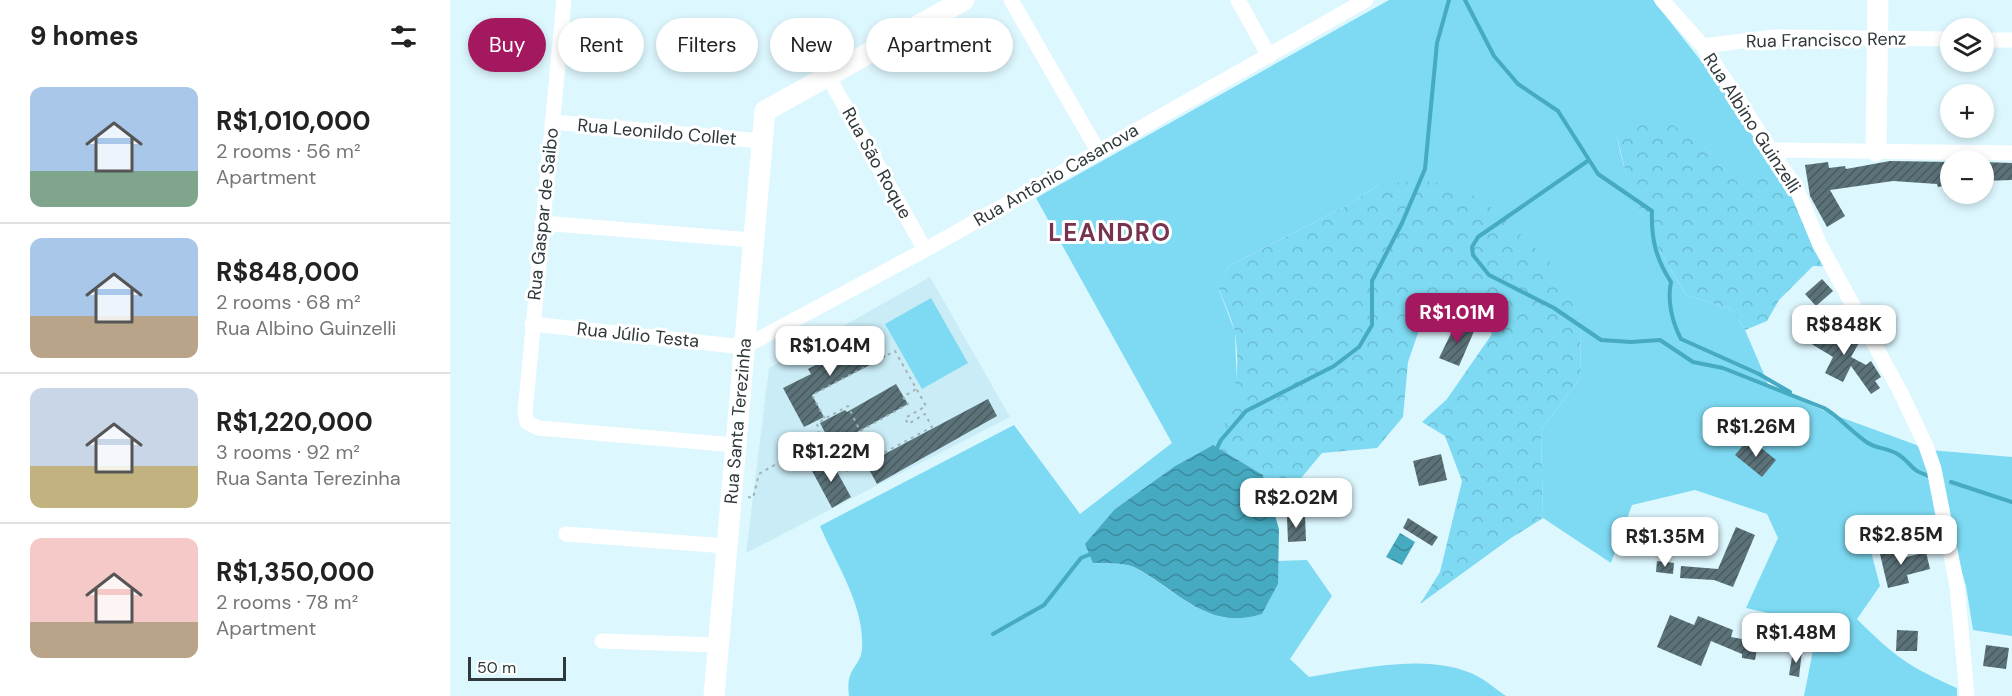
<!DOCTYPE html>
<html lang="en">
<head>
<meta charset="utf-8">
<style>
  :root { --surface:#fff; --page:#f6f6f6; --text:#222; --muted:#767676; --line:#e0e0e0; --accent:#a4185f }
  body { margin:0; font-family:"DM Sans",sans-serif; background:var(--page); color:var(--text); height:100vh; display:flex; flex-direction:column; font-size:22px; white-space:nowrap }
  * { box-sizing:border-box; margin:0 }
  p { font-size:20px; color:var(--muted) }
  .icon { flex:none; width:33px; height:33px; fill:none; stroke:currentColor; stroke-width:2; stroke-linecap:round; stroke-linejoin:round }
  .map { position:relative; flex:1; overflow:hidden }
  .drawer { display:flex; flex-direction:column; background:var(--surface); width:450px }
  .drawer>* { flex:none }
  .top-card { position:absolute; left:18px; top:18px; width:570px; height:54px; display:flex; gap:12px }
  .fabs { position:absolute; left:1490px; top:18px; display:grid; gap:12px }
  .fabs a { display:grid; place-items:center; width:54px; height:54px; border-radius:50%; background:var(--surface); box-shadow:0 3px 9px #0003; font-size:30px }
  .scale { position:absolute; left:18px; bottom:15px; width:98px; box-sizing:border-box; padding-left:6px; border:3px solid #2f393c; border-top:0; font-size:16px; line-height:21px; white-space:nowrap; color:#2f393c; -webkit-text-stroke:4px #fff; paint-order:stroke }
  .price { position:absolute; translate:-50% -51px; padding:0 14px; border-radius:12px; background:#fff; color:#222; font-size:20px; line-height:39px; filter:drop-shadow(0 2px 3px #0008) }
  .price::after { content:''; position:absolute; left:50%; top:36px; width:18px; height:14px; margin-left:-9px; background:inherit; clip-path:polygon(0 0,100% 0,50% 100%) }
  .price.current { background:var(--accent); color:#fff }
  ul { padding:0; list-style:none }
  li { display:flex; align-items:center; gap:18px; height:150px; padding:0 30px }
  li+li { border-top:2px solid var(--line) }
  li span { display:grid; place-items:center; flex:none; width:168px; height:120px; border-radius:12px; color:#555 }
  li>.icon { margin-inline-start:auto }
  span .icon { width:72px; height:72px; fill:#fffc; stroke-width:1 }
  li b { font-size:26px }
  h2 { display:flex; justify-content:space-between; align-items:center; height:72px; padding:0 30px; font-size:26px }
  .chip { padding:0 21px; border-radius:27px; background:var(--surface); box-shadow:0 3px 9px #0003; font-size:21px; line-height:54px }
  .chip.current { background:var(--accent); color:#fff }
  main { display:flex; flex:1; min-height:0 }
  .map>svg:first-child { display:block }
  .built { fill:#c9ecf6 }
  .green { fill:#7ddaf2 }
  .forest { fill:url(#forest-crowns) }
  .water { fill:url(#water-waves) }
  .lines { fill:none; stroke-linecap:round; stroke-linejoin:round }
  .stream { stroke:#46aac1; stroke-width:4 }
  .building { fill:url(#building-hatch) }
  .path { stroke:#9eb2b7; stroke-width:2; stroke-dasharray:3 4.5; stroke-linecap:butt }
  .street { stroke:#fff; stroke-width:15 }
  .secondary { stroke:#fff; stroke-width:21 }
  .labels { text-anchor:middle; dominant-baseline:central; stroke-width:6; stroke-linejoin:round; paint-order:stroke }
  .street-label { font-size:18px; fill:#2f393c; stroke:#fff }
  .district-label { font-size:24px; font-weight:bold; letter-spacing:1.5px; fill:#77334f; stroke:#fff }
</style>
</head>
<body>
<main>
<section class="drawer">
<h2>9 homes<svg class="icon" aria-label="filters" viewBox="0 0 24 24"><path d="M4 7h16M4 17h16"/><circle cx="9" cy="7" r="2"/><circle cx="15" cy="17" r="2"/></svg></h2>
<ul>
<li><span style="background:linear-gradient(#a9c7e8 70%,#7fa58c 0)"><svg class="icon" aria-label="home" viewBox="0 0 24 24"><path d="M3 11l9-7 9 7M6 9v11h12V9"/></svg></span><div><b>R$1,010,000</b><p>2 rooms · 56 m²</p><p>Apartment</p></div></li>
<li><span style="background:linear-gradient(#a9c7e8 65%,#b9a48a 0)"><svg class="icon" aria-label="home" viewBox="0 0 24 24"><path d="M3 11l9-7 9 7M6 9v11h12V9"/></svg></span><div><b>R$848,000</b><p>2 rooms · 68 m²</p><p>Rua Albino Guinzelli</p></div></li>
<li><span style="background:linear-gradient(#c9d6e8 65%,#c2b280 0)"><svg class="icon" aria-label="home" viewBox="0 0 24 24"><path d="M3 11l9-7 9 7M6 9v11h12V9"/></svg></span><div><b>R$1,220,000</b><p>3 rooms · 92 m²</p><p>Rua Santa Terezinha</p></div></li>
<li><span style="background:linear-gradient(#f6c9c9 70%,#b9a48a 0)"><svg class="icon" aria-label="home" viewBox="0 0 24 24"><path d="M3 11l9-7 9 7M6 9v11h12V9"/></svg></span><div><b>R$1,350,000</b><p>2 rooms · 78 m²</p><p>Apartment</p></div></li>
</ul>
</section>
<div class="map">
<svg width="1562" height="696" viewBox="0 0 1562 696">
  <defs>
    <pattern id="forest-crowns" width="20" height="18" patternUnits="userSpaceOnUse" patternTransform="scale(1.5)"><rect width="20" height="18" fill="#7ddaf2"/><path d="M2 6a3 3 0 1 1 6 0M12 15a3 3 0 1 1 6 0" fill="none" stroke="#6cbcd0"/></pattern>
    <pattern id="water-waves" width="16" height="10" patternUnits="userSpaceOnUse" patternTransform="scale(1.5)"><rect width="16" height="10" fill="#46aac1"/><path d="M0 5q4-4 8 0t8 0" fill="none" stroke="#3b8b9e"/></pattern>
    <pattern id="building-hatch" width="6" height="6" patternUnits="userSpaceOnUse" patternTransform="scale(1.5)"><rect width="6" height="6" fill="#5b7279"/><path d="M-1 1l2-2M0 6l6-6M5 7l2-2" fill="none" stroke="#485a5f"/></pattern>
  </defs>
  <rect width="100%" height="100%" fill="#ddf7fe"/>
  <!-- built -->
  <path class="built" d="M 480,277 L 560,417 L 296,553 L 319,368 Z"/>
  <!-- green -->
  <path class="green" d="M 939,0 L 1203,0 L 1326,156 L 1292,189 L 1255,147 L 1167,136 C 1177,195 1205,244 1236,295 L 1281,309 L 1295,330 L 1319,386 L 1379,413 L 1480,450 L 1562,457 L 1562,636 L 1523,630 L 1516,586 L 1497,521 L 1455,531 L 1414,525 L 1430,586 L 1407,619 C 1444,656 1459,667 1507,688 L 1507,696 L 1354,696 L 1369,620 L 1348,620 L 1296,608 L 1328,538 L 1317,514 L 1245,490 L 1182,505 L 1161,563 L 1093,518 L 1091,430 L 1131,377 L 1130,323 L 1109,271 L 929,185 L 896,206 L 779,266 L 769,290 L 785,332 L 787,387 L 775,427 L 763,445 L 725,466 L 665,509 L 643,563 C 655,564 673,562 684,567 C 727,590 758,632 812,614 L 828,584 L 828,561 L 857,560 L 882,596 L 840,659 L 859,677 C 909,669 982,651 1029,677 C 1038,682 1047,690 1056,696 L 399,696 C 395,667 411,667 412,649 C 415,606 386,564 370,526 L 564,425 L 630,514 L 722,443 L 586,198 Z
    M 481,298 L 518,363 L 472,389 L 435,324 Z"/>
  <!-- forest -->
  <path class="forest" d="M 1209,116 L 1255,147 L 1292,188 L 1326,156 L 1385,267 L 1363,266 L 1329,300 L 1317,321 L 1295,330 L 1281,309 L 1236,295 L 1200,234 L 1178,183 L 1167,136 Z
    M 970,180 L 1011,187 L 1046,211 L 1110,271 L 1130,323 L 1131,377 L 1091,430 L 1093,518 L 1061,538 L 970,604 L 990,572 L 1012,481 L 995,436 L 972,422 L 997,399 L 1042,334 L 1031,311 L 1001,308 L 969,330 L 958,362 L 953,417 L 927,448 L 872,453 L 841,490 L 818,493 L 813,475 L 763,445 C 785,412 791,373 785,333 C 782,319 774,303 769,289 L 779,266 L 896,206 L 929,185 Z"/>
  <!-- water -->
  <path class="water" d="M 763,445 L 813,475 L 829,529 L 828,584 L 812,614 C 757,632 727,589 684,567 C 673,562 655,564 643,563 L 635,544 L 665,509 L 725,466 Z
    M 950,533 L 965,542 L 952,565 L 936,557 Z"/>
  <g class="lines">
    <!-- stream -->
    <path class="stream" d="M 1015,0 L 1044,56 L 1068,84 L 1108,111 L 1148,174 L 1202,211 C 1201,239 1206,259 1221,282 C 1217,300 1222,322 1231,339 L 1309,374 L 1340,392
      M 1139,160 L 1028,237 L 1022,247 L 1023,255 L 1039,275 L 1104,308 L 1151,340 L 1181,342 L 1210,340 L 1243,362 L 1273,368 L 1374,408 C 1389,416 1401,432 1418,443 C 1427,449 1439,448 1449,455 C 1463,464 1459,470 1479,476
      M 765,452 L 771,440 L 796,411 L 884,366 L 909,347 L 922,325 L 922,281 L 952,223 L 975,169 L 987,43 L 999,0
      M 1501,482 L 1562,502
      M 543,634 L 594,605 L 631,558 L 643,553"/>
  </g>
  <!-- building -->
  <path class="building" d="M 1440,161 L 1500,162 L 1500,185 L 1488,187 L 1487,184 L 1443,181 L 1380,190 L 1395,216 L 1377,227 L 1360,196 L 1355,165 L 1378,162 L 1379,168 L 1395,166 L 1396,169 Z
    M 1533,162 L 1562,163 L 1562,180 L 1533,181 Z
    M 1372,279 L 1383,291 L 1366,306 L 1355,294 Z
    M 1374,320 L 1410,341 L 1401,357 L 1416,365 L 1421,361 L 1431,377 L 1425,381 L 1430,388 L 1421,394 L 1401,366 L 1393,382 L 1375,373 L 1383,357 L 1360,343 Z
    M 1007,321 L 1025,329 L 1009,366 L 989,358 Z
    M 423,335 L 435,357 L 362,395 L 374,417 L 354,427 L 333,388 L 361,374 L 358,369 Z
    M 446,384 L 458,404 L 382,446 L 370,423 L 395,410 L 397,412 Z
    M 538,399 L 547,416 L 427,484 L 416,464 Z
    M 1299,438 L 1326,460 L 1312,477 L 1285,455 Z
    M 991,454 L 997,480 L 969,486 L 963,461 Z
    M 380,459 L 401,497 L 382,508 L 361,469 Z
    M 855,516 L 856,541 L 838,542 L 837,517 Z
    M 958,518 L 988,537 L 982,546 L 953,528 Z
    M 1286,527 L 1305,535 L 1283,587 L 1264,580 L 1230,578 L 1231,566 L 1268,569 Z
    M 1450,545 L 1453,558 L 1476,552 L 1480,569 L 1457,575 L 1459,583 L 1438,588 L 1429,550 Z
    M 1207,561 L 1224,563 L 1223,574 L 1206,572 Z
    M 1220,615 L 1244,625 L 1248,616 L 1283,630 L 1281,637 L 1308,642 L 1305,660 L 1292,658 L 1292,654 L 1261,641 L 1251,666 L 1207,647 Z
    M 1447,630 L 1468,631 L 1467,651 L 1446,651 Z
    M 1536,645 L 1559,648 L 1556,669 L 1533,666 Z
    M 1343,650 L 1352,651 L 1349,677 L 1339,675 Z"/>
  <g class="lines">
    <!-- path -->
    <path class="path" d="M 370,439 L 373,455 L 385,449 L 398,472 L 482,427 L 475,414 L 458,424 L 455,418 L 476,406 L 445,351 L 362,395 L 375,419
      M 298,497 L 303,498 L 309,474 L 370,439 L 367,423 L 398,406 L 410,431 L 458,404 L 453,397 L 466,389"/>
    <!-- street -->
    <path class="street" d="M 114,0 L 75,413 L 77,422 L 88,428 L 285,445
      M 561,0 L 648,151
      M 788,0 L 819,56
      M 1212,0 L 1253,46 L 1347,190 L 1370,245 L 1451,393 L 1476,446 L 1484,469 L 1507,586 L 1517,696
      M 1533,40 L 1562,40
      M 1253,46 L 1324,37 L 1500,39
      M 378,76 L 475,250
      M 103,122 L 311,141
      M 1322,150 L 1562,153
      M 92,223 L 302,240
      M 82,324 L 294,347 L 475,250 L 916,0
      M 116,534 L 276,546
      M 152,641 L 267,645"/>
    <!-- secondary -->
    <g class="secondary">
      <path d="M 1426,151 L 1428,0"/>
      <path id="s1" d="M 264,696 L 315,111 L 514,0"/>
    </g>
  </g>
  <g class="labels">
    <!-- street labels -->
    <g class="street-label">
      <text transform="translate(1376 40) rotate(-1)">Rua Francisco Renz</text>
      <text transform="translate(1302 123) rotate(57)">Rua Albino Guinzelli</text>
      <text transform="translate(207 132) rotate(5)">Rua Leonildo Collet</text>
      <text transform="translate(427 163) rotate(61)">Rua São Roque</text>
      <text transform="translate(606 175) rotate(-30)">Rua Antônio Casanova</text>
      <text transform="translate(93 214) rotate(-84)">Rua Gaspar de Saibo</text>
      <text transform="translate(188 335) rotate(6)">Rua Júlio Testa</text>
      <text stroke="none"><textPath href="#s1" startOffset="276">Rua Santa Terezinha</textPath></text>
    </g>
    <!-- district labels -->
    <g class="district-label">
      <text x="660" y="232">LEANDRO</text>
    </g>
  </g>
</svg>
<div class="fabs">
<a><svg class="icon" aria-label="layers" viewBox="0 0 24 24"><path d="M12 4l9 5-9 5-9-5zM3 14l9 5 9-5"/></svg></a>
<a>+</a>
<a>−</a>
</div>
<div class="scale">50 m</div>
<b class="price current" style="left:1007px;top:344px">R$1.01M</b>
<b class="price" style="left:1394px;top:356px">R$848K</b>
<b class="price" style="left:380px;top:377px">R$1.04M</b>
<b class="price" style="left:1306px;top:458px">R$1.26M</b>
<b class="price" style="left:381px;top:483px">R$1.22M</b>
<b class="price" style="left:846px;top:529px">R$2.02M</b>
<b class="price" style="left:1451px;top:566px">R$2.85M</b>
<b class="price" style="left:1215px;top:568px">R$1.35M</b>
<b class="price" style="left:1346px;top:664px">R$1.48M</b>
<div class="top-card">
<a class="chip current">Buy</a>
<a class="chip">Rent</a>
<a class="chip">Filters</a>
<a class="chip">New</a>
<a class="chip">Apartment</a>
</div>
</div>
</main>
</body>
</html>
